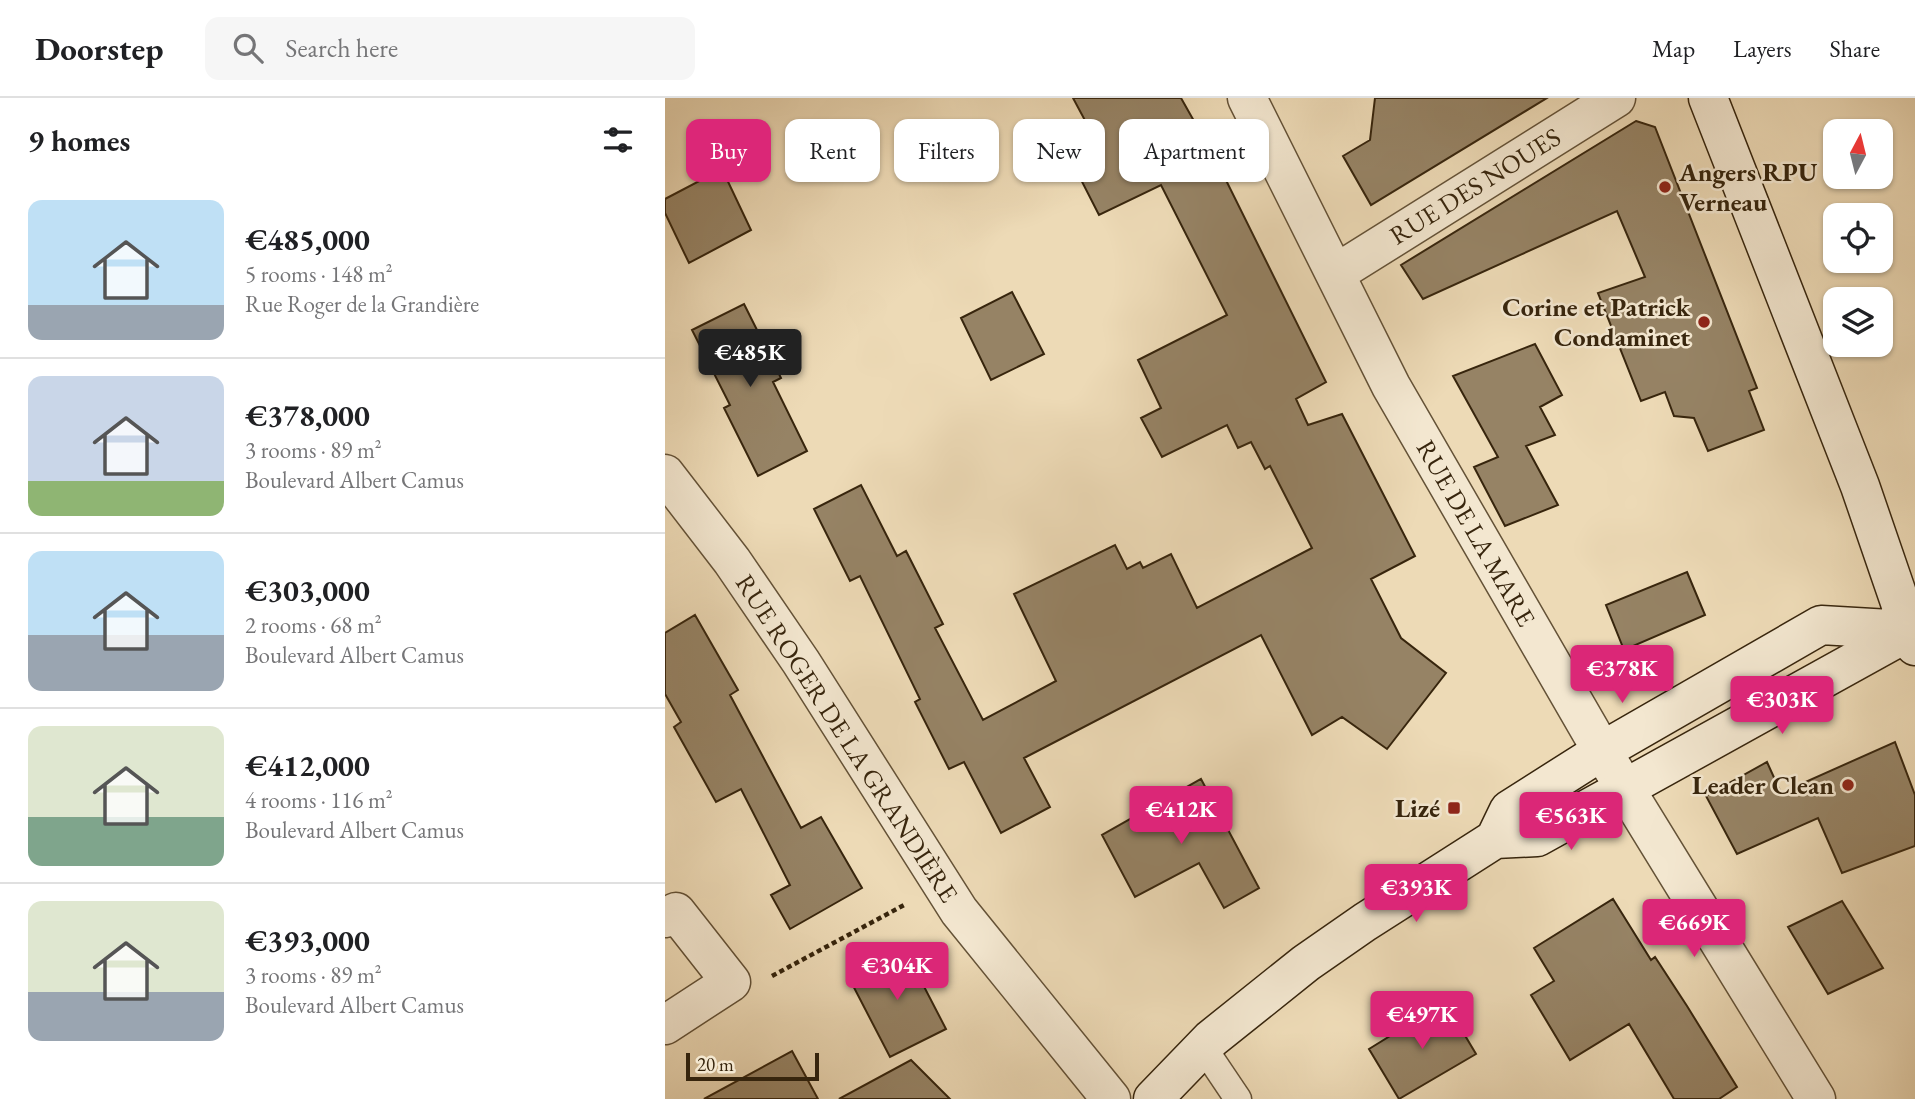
<!DOCTYPE html>
<html lang="en">
<head>
<meta charset="utf-8">
<style>
  :root { --surface:#fff; --page:#f6f6f6; --text:#202124; --muted:#757577; --line:#e0e0e0; --accent:#db2777 }
  body { margin:0; font-family:"EB Garamond",serif; background:var(--page); color:var(--text); height:100vh; display:flex; flex-direction:column; font-size:26px; white-space:nowrap }
  * { box-sizing:border-box; margin:0 }
  p { font-size:23px; color:var(--muted) }
  .icon { flex:none; width:38px; height:38px; fill:none; stroke:currentColor; stroke-width:2; stroke-linecap:round; stroke-linejoin:round }
  .map { position:relative; flex:1; overflow:hidden }
  .panel { display:flex; flex-direction:column; background:var(--surface); width:665px }
  .panel>* { flex:none }
  .guide { position:absolute; left:21px; top:21px; width:665px; height:63px; display:flex; gap:14px }
  .needle { width:46px; rotate:7deg }
  .tools { position:absolute; left:1158px; top:21px; display:grid; gap:14px }
  .tools a { display:grid; place-items:center; width:70px; height:70px; border-radius:14px; background:var(--surface); box-shadow:0 2px 5px #0004; font-size:35px }
  .scale { position:absolute; left:21px; bottom:18px; width:133px; box-sizing:border-box; padding-left:7px; border:4px solid #37250d; border-top:0; font-size:19px; line-height:24px; white-space:nowrap; color:#37250d; -webkit-text-stroke:5px #f3e7d0; paint-order:stroke }
  .price { position:absolute; translate:-50% -60px; padding:0 16px; border-radius:7px; background:var(--accent); color:#fff; font-size:23px; line-height:46px; filter:drop-shadow(0 2px 4px #0008) }
  .price::after { content:''; position:absolute; left:50%; top:42px; width:21px; height:16px; margin-left:-10px; background:inherit; clip-path:polygon(0 0,100% 0,50% 100%) }
  .price.selected { background:#222; color:#fff }
  ul { padding:0; list-style:none }
  li { display:flex; align-items:center; gap:21px; height:175px; padding:0 28px }
  li+li { border-top:2px solid var(--line) }
  li span { display:grid; place-items:center; flex:none; width:196px; height:140px; border-radius:14px; color:#555 }
  li>.icon { margin-inline-start:auto }
  span .icon { width:84px; height:84px; fill:#fffc; stroke-width:1 }
  li b { font-size:30px }
  h2 { display:flex; justify-content:space-between; align-items:center; height:84px; padding:0 28px; font-size:30px }
  .pill { padding:0 24px; border-radius:14px; background:var(--surface); box-shadow:0 2px 5px #0004; font-size:24px; line-height:63px }
  .pill.selected { background:var(--accent); color:#fff }
  header { display:flex; align-items:center; gap:42px; box-sizing:border-box; height:98px; padding:0 35px; background:var(--surface); border-bottom:2px solid var(--line) }
  header strong { font-size:33px }
  nav { display:flex; gap:38px; margin-inline-start:auto; font-size:24px }
  .search { width:490px; height:63px; background:var(--page); display:flex; align-items:center; gap:18px; box-sizing:border-box; padding:0 24px; border-radius:14px; color:var(--muted); font-size:26px }
  main { display:flex; flex:1; min-height:0 }
  .map>svg:first-child { display:block }
  .building { fill:#968365; stroke:#37250d; stroke-width:2 }
  .lines { fill:none; stroke-linecap:round; stroke-linejoin:round }
  .service-casing { stroke:#645237; stroke-width:29 }
  .minor-casing { stroke:#645237; stroke-width:41 }
  .secondary-casing { stroke:#37250d; stroke-width:41 }
  .path { stroke:#37250d; stroke-width:4.5; stroke-dasharray:5 3.5; stroke-linecap:butt }
  .service { stroke:#f3e7d0; stroke-width:26 }
  .minor { stroke:#f3e7d0; stroke-width:38 }
  .secondary { stroke:#f3e7d0; stroke-width:38 }
  .poi-dot { fill:#8f2418; stroke:#f3e7d0; stroke-width:2.5 }
  .labels { text-anchor:middle; dominant-baseline:central; stroke-width:5; stroke-linejoin:round; paint-order:stroke }
  .poi-label { font-size:26px; font-weight:bold; fill:#37250d; stroke:#f3e7d0; text-anchor:end }
  .street-label { font-size:26px; fill:#37250d; stroke:#f3e7d0 }
</style>
</head>
<body>
<header>
<strong>Doorstep</strong>
<div class="search"><svg class="icon" aria-label="search" viewBox="0 0 24 24"><circle cx="10" cy="10" r="6"/><path d="M15 15l6 6"/></svg>Search here</div>
<nav><a>Map</a><a>Layers</a><a>Share</a></nav>
</header>
<main>
<section class="panel">
<h2>9 homes<svg class="icon" aria-label="filters" viewBox="0 0 24 24"><path d="M4 7h16M4 17h16"/><circle cx="9" cy="7" r="2"/><circle cx="15" cy="17" r="2"/></svg></h2>
<ul>
<li><span style="background:linear-gradient(#bfe0f5 75%,#9aa5b1 0)"><svg class="icon" aria-label="home" viewBox="0 0 24 24"><path d="M3 11l9-7 9 7M6 9v11h12V9"/></svg></span><div><b>€485,000</b><p>5 rooms · 148 m²</p><p>Rue Roger de la Grandière</p></div></li>
<li><span style="background:linear-gradient(#c9d6e8 75%,#8fb573 0)"><svg class="icon" aria-label="home" viewBox="0 0 24 24"><path d="M3 11l9-7 9 7M6 9v11h12V9"/></svg></span><div><b>€378,000</b><p>3 rooms · 89 m²</p><p>Boulevard Albert Camus</p></div></li>
<li><span style="background:linear-gradient(#bfe0f5 60%,#9aa5b1 0)"><svg class="icon" aria-label="home" viewBox="0 0 24 24"><path d="M3 11l9-7 9 7M6 9v11h12V9"/></svg></span><div><b>€303,000</b><p>2 rooms · 68 m²</p><p>Boulevard Albert Camus</p></div></li>
<li><span style="background:linear-gradient(#dfe7d0 65%,#7fa58c 0)"><svg class="icon" aria-label="home" viewBox="0 0 24 24"><path d="M3 11l9-7 9 7M6 9v11h12V9"/></svg></span><div><b>€412,000</b><p>4 rooms · 116 m²</p><p>Boulevard Albert Camus</p></div></li>
<li><span style="background:linear-gradient(#dfe7d0 65%,#9aa5b1 0)"><svg class="icon" aria-label="home" viewBox="0 0 24 24"><path d="M3 11l9-7 9 7M6 9v11h12V9"/></svg></span><div><b>€393,000</b><p>3 rooms · 89 m²</p><p>Boulevard Albert Camus</p></div></li>
</ul>
</section>
<div class="map">
<svg width="1250" height="1001" viewBox="0 0 1250 1001">
  <rect width="100%" height="100%" fill="#eddab6"/>
  <filter id="stains"><feTurbulence type="fractalNoise" baseFrequency=".00286" numOctaves="4"/><feColorMatrix values="0 0 0 0 .2 0 0 0 0 .09 0 0 0 0 .02 0 0 0 .5 -.17"/></filter>
  <radialGradient id="worn" r=".72"><stop offset=".6" stop-color="#630" stop-opacity="0"/><stop offset="1" stop-color="#630" stop-opacity=".3"/></radialGradient>
  <!-- building -->
  <path class="building" d="M 408,0 L 516,0 L 551,62 L 661,284 L 631,301 L 643,327 L 677,316 L 750,458 L 706,481 L 736,540 L 781,575 L 722,651 L 677,619 L 647,637 L 596,537 L 359,660 L 385,709 L 336,735 L 299,664 L 284,671 L 250,604 L 255,601 L 195,478 L 185,483 L 149,411 L 196,387 L 232,458 L 241,453 L 278,526 L 270,530 L 318,622 L 391,583 L 349,496 L 450,447 L 462,471 L 475,464 L 478,470 L 506,456 L 532,510 L 647,450 L 605,368 L 600,371 L 586,344 L 573,350 L 562,327 L 497,359 L 476,320 L 496,310 L 473,262 L 562,217 L 496,87 L 434,117 L 410,70 L 438,56 Z
    M 710,0 L 882,0 L 706,107 L 678,58 L 705,42 Z
    M 971,23 L 990,29 L 1092,290 L 1084,293 L 1099,332 L 1043,353 L 1029,320 L 1009,318 L 1000,294 L 976,303 L 933,195 L 980,179 L 952,113 L 758,201 L 736,167 Z
    M 57,71 L 86,132 L 24,165 L 0,115 L 0,101 Z
    M 347,194 L 379,256 L 326,282 L 296,220 Z
    M 79,206 L 116,280 L 108,284 L 142,353 L 93,378 L 59,310 L 65,307 L 27,232 Z
    M 870,246 L 897,297 L 875,309 L 890,337 L 861,348 L 893,407 L 840,428 L 809,369 L 833,359 L 788,278 Z
    M 1022,474 L 1040,517 L 959,552 L 941,507 Z
    M 30,517 L 73,592 L 65,597 L 136,730 L 156,719 L 197,790 L 125,831 L 106,797 L 125,787 L 76,691 L 51,704 L 9,629 L 16,624 L 0,596 L 0,535 Z
    M 1230,644 L 1250,697 L 1250,748 L 1177,775 L 1153,720 L 1072,756 L 1041,698 L 1102,664 L 1116,695 Z
    M 536,681 L 594,790 L 559,810 L 534,765 L 470,799 L 437,737 Z
    M 948,801 L 986,862 L 990,859 L 1022,908 L 1072,989 L 1054,1001 L 1009,1001 L 964,926 L 905,962 L 866,897 L 889,883 L 869,850 Z
    M 1177,803 L 1218,870 L 1163,896 L 1123,829 Z
    M 239,850 L 281,931 L 225,959 L 183,878 Z
    M 780,904 L 811,956 L 734,1001 L 704,951 Z
    M 127,953 L 153,1001 L 39,1001 Z
    M 246,962 L 285,1001 L 174,1001 Z"/>
  <g class="lines">
    <!-- service casing -->
    <g class="service-casing">
      <path id="service" d="M 538,949 L 573,1001"/>
    </g>
    <!-- minor casing -->
    <g class="minor-casing">
      <path id="minor" d="M 582,0 L 726,288 L 937,653 L 1151,1001
        M 670,176 L 951,0
        M 0,376 L 67,463 L 136,564 L 294,813 L 446,1001
        M 0,820 L 11,814 L 66,884 L 0,927"/>
    </g>
    <!-- secondary casing -->
    <g class="secondary-casing">
      <path id="secondary" d="M 1043,0 L 1195,388 L 1250,548
        M 830,741 L 844,712 L 937,653 L 1156,527 L 1242,532
        M 488,1001 L 546,941 L 641,865 L 700,824 L 830,741 L 872,739 L 1250,530"/>
    </g>
    <!-- path -->
    <path class="path" d="M 107,878 L 241,806"/>
    <!-- service -->
    <use href="#service" class="service"/>
    <!-- minor -->
    <use href="#minor" class="minor"/>
    <!-- secondary -->
    <use href="#secondary" class="secondary"/>
  </g>
  <!-- markers -->
  <g class="poi-dot">
    <circle cx="1000" cy="89" r="7"/>
    <circle cx="1039" cy="224" r="7"/>
    <circle cx="1183" cy="687" r="7"/>
    <rect x="782" y="703" width="14" height="14" rx="3.5"/>
  </g>
  <g class="labels">
    <!-- poi labels -->
    <g class="poi-label">
      <text x="1014" y="74" text-anchor="start">Angers RPU<tspan x="1014" dy="30">Verneau</tspan></text>
      <text x="1025" y="209">Corine et Patrick<tspan x="1025" dy="30">Condaminet</tspan></text>
      <text x="1169" y="687">Leader Clean</text>
      <text x="775" y="710">Lizé</text>
    </g>
    <!-- street labels -->
    <g class="street-label">
      <text transform="translate(810 88) rotate(-32)">RUE DES NOUES</text>
      <text transform="translate(811 435) rotate(60)">RUE DE LA MARE</text>
      <text transform="translate(182 640) rotate(57)">RUE ROGER DE LA GRANDIÈRE</text>
    </g>
  </g>
  <rect width="100%" height="100%" filter="url(#stains)"/>
  <rect width="100%" height="100%" fill="url(#worn)"/>
</svg>
<div class="tools">
<a><svg class="needle" viewBox="-14 -14 28 28"><path d="M0-13l5 13h-10z" fill="#e53935"/><path d="M0 13l5-13h-10z" fill="#757577"/></svg></a>
<a><svg class="icon" aria-label="locate" viewBox="0 0 24 24"><circle cx="12" cy="12" r="6"/><path d="M12 2v4M12 18v4M2 12h4M18 12h4"/></svg></a>
<a><svg class="icon" aria-label="layers" viewBox="0 0 24 24"><path d="M12 4l9 5-9 5-9-5zM3 14l9 5 9-5"/></svg></a>
</div>
<div class="scale">20 m</div>
<b class="price selected" style="left:85px;top:291px">€485K</b>
<b class="price" style="left:957px;top:607px">€378K</b>
<b class="price" style="left:1117px;top:638px">€303K</b>
<b class="price" style="left:516px;top:748px">€412K</b>
<b class="price" style="left:906px;top:754px">€563K</b>
<b class="price" style="left:751px;top:826px">€393K</b>
<b class="price" style="left:1029px;top:861px">€669K</b>
<b class="price" style="left:232px;top:904px">€304K</b>
<b class="price" style="left:757px;top:953px">€497K</b>
<div class="guide">
<a class="pill selected">Buy</a>
<a class="pill">Rent</a>
<a class="pill">Filters</a>
<a class="pill">New</a>
<a class="pill">Apartment</a>
</div>
</div>
</main>
</body>
</html>
